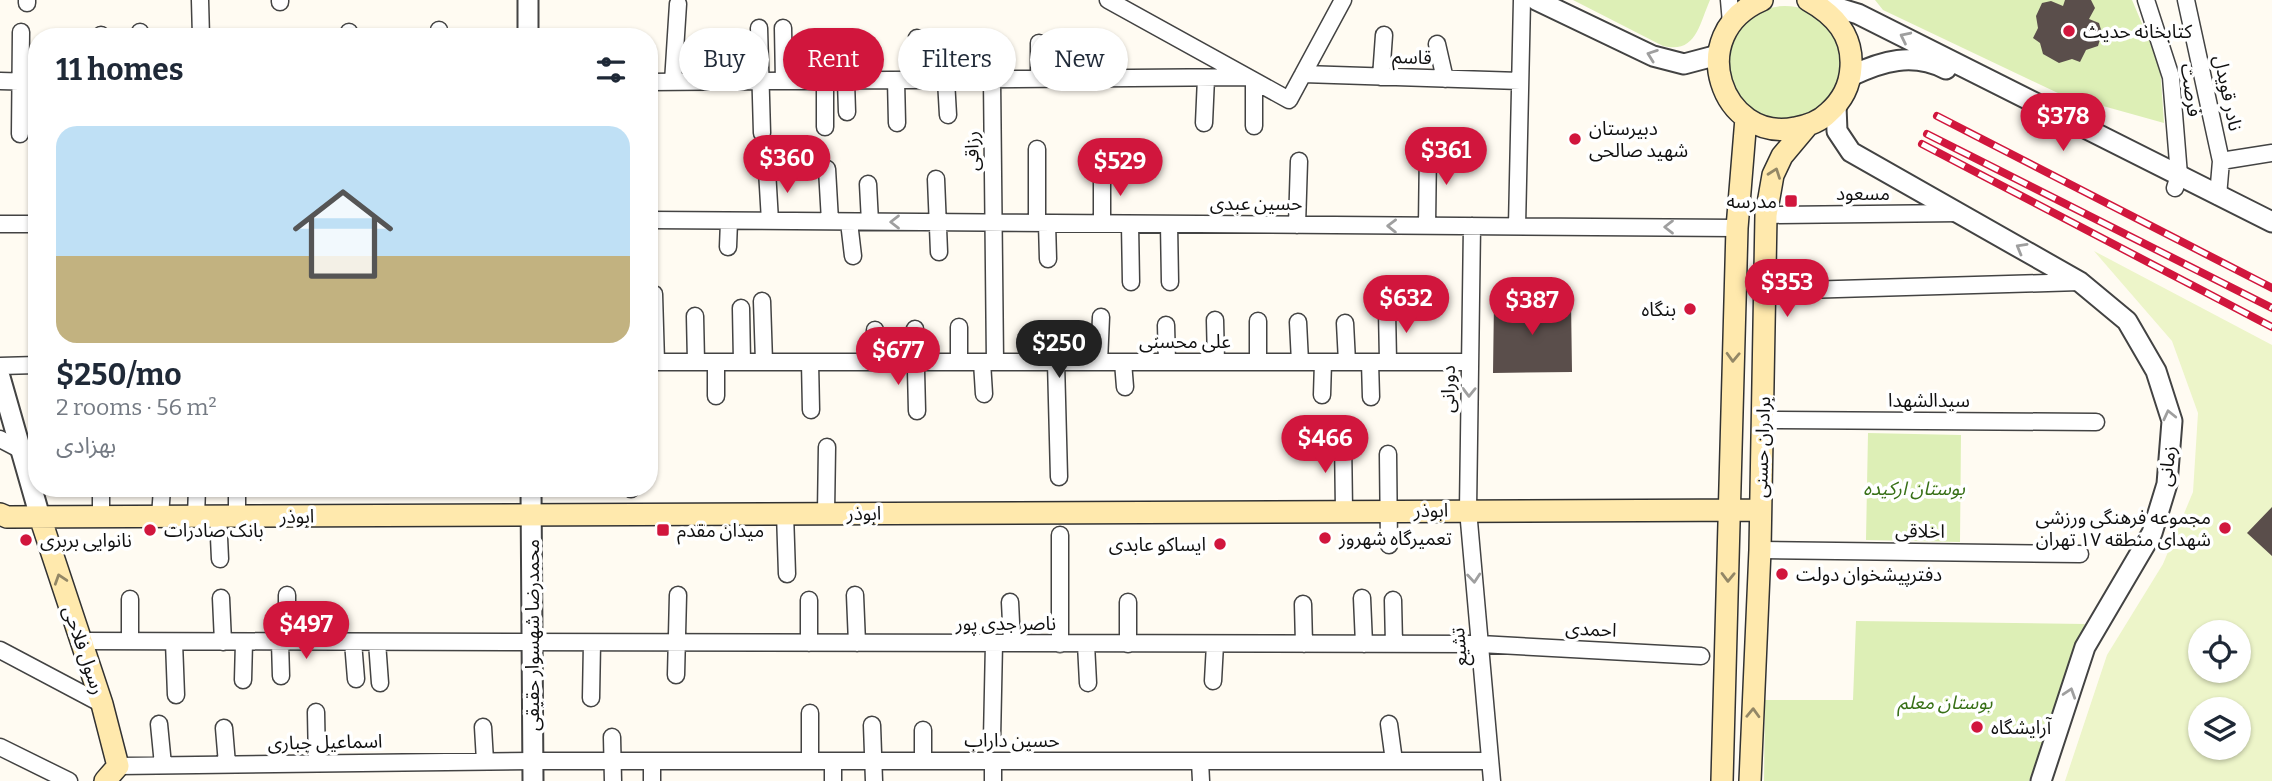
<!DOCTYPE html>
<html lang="en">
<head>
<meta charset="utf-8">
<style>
  :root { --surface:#fff; --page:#f2f2f3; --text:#1f2937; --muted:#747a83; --accent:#d1163d }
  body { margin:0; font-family:Bitter,"Noto Sans Arabic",serif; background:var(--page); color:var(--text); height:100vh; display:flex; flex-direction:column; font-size:26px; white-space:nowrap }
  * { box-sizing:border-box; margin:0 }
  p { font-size:23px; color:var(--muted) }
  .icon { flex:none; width:38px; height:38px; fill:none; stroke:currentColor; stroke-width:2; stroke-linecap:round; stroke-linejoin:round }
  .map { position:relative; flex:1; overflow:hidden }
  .sheet { position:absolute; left:28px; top:28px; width:630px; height:469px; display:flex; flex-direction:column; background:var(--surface); border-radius:28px; box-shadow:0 2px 5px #0004 }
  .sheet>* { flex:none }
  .top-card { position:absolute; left:679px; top:28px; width:665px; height:63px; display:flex; gap:14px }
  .tools { position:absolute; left:2188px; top:620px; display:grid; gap:14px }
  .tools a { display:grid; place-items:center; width:63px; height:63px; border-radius:50%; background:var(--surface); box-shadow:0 2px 5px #0004; font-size:35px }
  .price { position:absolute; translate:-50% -60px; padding:0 16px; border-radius:24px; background:var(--accent); color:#fff; font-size:23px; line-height:46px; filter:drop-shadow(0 2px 4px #0008) }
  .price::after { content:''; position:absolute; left:50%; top:42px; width:21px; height:16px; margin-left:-10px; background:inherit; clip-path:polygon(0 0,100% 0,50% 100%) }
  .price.current { background:#222; color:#fff }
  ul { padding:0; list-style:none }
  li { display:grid; align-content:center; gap:14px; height:371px; padding:0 28px }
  li span { display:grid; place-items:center; height:217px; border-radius:21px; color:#555 }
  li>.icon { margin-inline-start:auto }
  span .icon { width:126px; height:126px; fill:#fffc; stroke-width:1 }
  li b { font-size:30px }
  h2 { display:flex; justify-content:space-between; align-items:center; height:84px; padding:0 28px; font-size:30px }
  .pill { padding:0 24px; border-radius:32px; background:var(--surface); box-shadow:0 2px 5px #0004; font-size:24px; line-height:63px }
  .pill.current { background:var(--accent); color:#fff }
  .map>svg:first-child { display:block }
  .green { fill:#ddefb6 }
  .pitch { fill:#edf5c9; fill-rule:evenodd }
  .building { fill:#5a4e4b }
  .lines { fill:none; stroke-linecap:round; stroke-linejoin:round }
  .minor-casing { stroke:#434343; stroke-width:19 }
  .tertiary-casing { stroke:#434343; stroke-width:23 }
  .secondary-casing { stroke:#323232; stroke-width:24 }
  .minor { stroke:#fff; stroke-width:16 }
  .tertiary { stroke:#fff; stroke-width:19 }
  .secondary { stroke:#ffe9ad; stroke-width:21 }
  .rail-casing { stroke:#d1163d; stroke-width:8 }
  .rail { stroke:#fff; stroke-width:5; stroke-dasharray:16; stroke-linecap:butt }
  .oneway { stroke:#9f9f9f }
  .oneway2 { stroke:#938766 }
  .poi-dot { fill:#d1163d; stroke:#fff; stroke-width:2.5 }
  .labels { text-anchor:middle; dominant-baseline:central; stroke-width:7; stroke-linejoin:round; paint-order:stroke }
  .poi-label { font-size:19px; fill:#101010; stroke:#fff; text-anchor:start }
  .street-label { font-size:19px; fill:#101010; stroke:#fff }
  .park-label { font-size:19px; font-style:italic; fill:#387017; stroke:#fff }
</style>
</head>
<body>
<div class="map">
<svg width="2272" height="781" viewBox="0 0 2272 781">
  <rect width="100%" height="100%" fill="#fffbf2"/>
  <!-- green -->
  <path class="green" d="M 1573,0 L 1710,0 C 1699,25 1696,54 1663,46 Z
    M 1875,0 L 2132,0 L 2160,66 L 2164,123 L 2060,94 L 1883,10 Z
    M1728 63a57 57 0 1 1 114 0a57 57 0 1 1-114 0Z
    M 1868,433 L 1961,435 L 1960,542 L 1866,540 Z
    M 1856,621 L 2085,624 L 2029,781 L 1764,781 L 1765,700 L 1853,700 Z"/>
  <!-- pitch -->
  <path class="pitch" d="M 2094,251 L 2272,345 L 2272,781 L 2065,781 L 2107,655 L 2163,564 L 2193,492 L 2198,413 L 2172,341 ZM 2200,632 L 2238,632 L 2238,670 L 2200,670 ZM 2200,709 L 2238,709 L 2238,747 L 2200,747 Z"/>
  <!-- building -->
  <path class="building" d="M 2065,0 L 2091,0 L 2095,8 L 2089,19 L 2099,23 L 2102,33 L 2098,46 L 2086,50 L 2080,62 L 2072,59 L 2059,63 L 2043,54 L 2040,43 L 2033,38 L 2038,28 L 2036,16 L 2042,3 L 2051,1 L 2063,6 Z
    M 1494,300 L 1571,301 L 1572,372 L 1493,373 Z
    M 2272,507 L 2272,556 L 2247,533 Z"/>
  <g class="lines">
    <!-- minor casing -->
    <g class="minor-casing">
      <path id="minor" d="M 200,0 L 201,37
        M 280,0 L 280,2
        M 1108,0 L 1289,100 L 1343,0
        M 1729,0 L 1731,23
        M 2146,0 L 2171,77 L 2179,175 L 2175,188
        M 2186,0 L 2221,161 L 2218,196
        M 27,3 L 27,0
        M 759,28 L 762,133
        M 783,28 L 784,81
        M 439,30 L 439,37
        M 140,32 L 140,37
        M 101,35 L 101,37
        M 349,37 L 349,32
        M 917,38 L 918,80
        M 1437,44 L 1445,79
        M 1303,74 L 1520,81
        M 1381,77 L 1384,35
        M 992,79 L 995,362
        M 1039,79 L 1039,43
        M 896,80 L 897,123
        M 946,80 L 948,115
        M 0,81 L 37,82
        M 825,81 L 825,127
        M 846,81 L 847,112
        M 1254,81 L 1254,126
        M 649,82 L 1247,77
        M 673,82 L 678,4
        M 1204,123 L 1206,78
        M 20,134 L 21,32
        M 1037,149 L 1037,223
        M 2221,161 L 2272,153
        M 827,169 L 830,221
        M 767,170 L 770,221
        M 1102,172 L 1102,223
        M 936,179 L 939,252
        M 868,184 L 870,222
        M 1766,215 L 1960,213
        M 649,220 L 1737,228
        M 849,222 L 853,256
        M 1047,223 L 1048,259
        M 0,224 L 37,224
        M 1130,224 L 1131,282
        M 1169,224 L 1170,282
        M 1297,225 L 1299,161
        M 1427,226 L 1428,148
        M 1472,226 L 1468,510 L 1492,781
        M 1517,226 L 1522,0
        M 728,247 L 729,221
        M 1767,291 L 2080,282
        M 654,294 L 656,362
        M 762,301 L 764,362
        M 741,308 L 742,362
        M 1387,310 L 1388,361
        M 695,316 L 696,362
        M 1215,320 L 1216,362
        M 1258,321 L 1258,362
        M 1298,322 L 1300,362
        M 1345,323 L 1347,362
        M 1166,325 L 1167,362
        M 915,329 L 917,411
        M 875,330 L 875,362
        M 649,362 L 1470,362
        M 716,362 L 716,396
        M 810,362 L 811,410
        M 959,362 L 959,327
        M 982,362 L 984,394
        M 1056,362 L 1059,477
        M 1099,362 L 1101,317
        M 1123,362 L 1125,387
        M 1370,362 L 1371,397
        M 0,366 L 37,365
        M 1322,395 L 1323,362
        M 1763,420 L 2096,422
        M 1343,438 L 1344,511
        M 0,439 L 21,450
        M 1388,454 L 1389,545
        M 101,488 L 101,517
        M 631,488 L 631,489
        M 785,513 L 787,574
        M 826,513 L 827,447
        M 218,516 L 220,559
        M 237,516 L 237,488
        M 160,517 L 162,488
        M 196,517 L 197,488
        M 1760,550 L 2080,554
        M 855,595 L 857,643
        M 221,598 L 223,642
        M 1362,598 L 1364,644
        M 130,599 L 130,641
        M 809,600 L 809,643
        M 1393,600 L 1394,644
        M 1010,602 L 1012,643
        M 1128,602 L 1128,644
        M 1303,604 L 1304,644
        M 81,641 L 1480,644 L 1701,656
        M 174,642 L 176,695
        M 280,642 L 281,676
        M 287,642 L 287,595
        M 353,642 L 356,679
        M 377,642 L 380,683
        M 1060,644 L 1060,535
        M 1086,644 L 1088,683
        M 0,650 L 102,704
        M 676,675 L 678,595
        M 243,680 L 244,642
        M 1213,681 L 1215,644
        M 591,698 L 592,643
        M 316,712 L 317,763
        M 810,713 L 810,761
        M 159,724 L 163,765
        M 1389,724 L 1394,761
        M 872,725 L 874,781
        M 483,727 L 485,761
        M 224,728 L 227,764
        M 612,737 L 613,781
        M 992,739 L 994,643
        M 0,747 L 69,781
        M 652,761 L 652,781
        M 833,761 L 833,781
        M 923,761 L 923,730
        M 993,761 L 993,781
        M 1200,761 L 1201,781
        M 118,766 L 533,761 L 1490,761"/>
    </g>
    <!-- tertiary casing -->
    <g class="tertiary-casing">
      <path id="tertiary" d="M 528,0 L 528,37
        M 1536,0 L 1653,56 L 1684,64 L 1718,55
        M 1825,9 L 1838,8 L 1858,14 L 2272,222
        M 1851,76 C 1882,61 1913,52 1946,69
        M 1836,106 L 1837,131 L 1851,152 L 2080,282 L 2127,321 L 2156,371 L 2172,421 L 2167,484 L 2152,533 L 2085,647 L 2041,781
        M 0,377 L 40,517
        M 531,488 L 533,781"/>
    </g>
    <!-- secondary casing -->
    <g class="secondary-casing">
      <path id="secondary" d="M 1762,0 C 1683,34 1722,143 1795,128 C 1807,126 1819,122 1828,113 C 1842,101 1850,86 1851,67 C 1853,35 1835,15 1808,0
        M 0,514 L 7,517 L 1760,510
        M 40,517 L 102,704 L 118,766 L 105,781
        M 1722,781 L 1737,228 L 1746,118
        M 1750,781 L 1760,550 L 1766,215 L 1773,175 L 1782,156 L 1808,125"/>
    </g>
    <!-- minor -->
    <use href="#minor" class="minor"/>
    <!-- tertiary -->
    <use href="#tertiary" class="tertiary"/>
    <!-- secondary -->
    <use href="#secondary" class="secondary"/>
    <!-- rail casing -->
    <g class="rail-casing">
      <path id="rail" d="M 1937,116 L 2272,288
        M 1927,134 L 2272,308
        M 1922,144 L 2272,327"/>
    </g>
    <!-- rail -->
    <use href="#rail" class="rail"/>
  </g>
  <!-- one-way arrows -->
  <defs><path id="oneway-chevron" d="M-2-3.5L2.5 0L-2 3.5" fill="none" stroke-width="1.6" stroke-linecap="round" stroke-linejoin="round" transform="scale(1.75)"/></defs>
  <g class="oneway">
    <use href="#oneway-chevron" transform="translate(1905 37) rotate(-154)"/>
    <use href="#oneway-chevron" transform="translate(1652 55) rotate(-160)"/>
    <use href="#oneway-chevron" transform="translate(895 222) rotate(-180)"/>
    <use href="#oneway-chevron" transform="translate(1392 226) rotate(-179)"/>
    <use href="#oneway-chevron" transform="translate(1669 227) rotate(-180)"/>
    <use href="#oneway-chevron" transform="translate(2021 248) rotate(-150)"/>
    <use href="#oneway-chevron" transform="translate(1469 392) rotate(91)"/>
    <use href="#oneway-chevron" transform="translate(2169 415) rotate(-103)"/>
    <use href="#oneway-chevron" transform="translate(1474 578) rotate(85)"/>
    <use href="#oneway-chevron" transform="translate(2070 693) rotate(-72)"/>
  </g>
  <g class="oneway2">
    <use href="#oneway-chevron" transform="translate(1775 173) rotate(-70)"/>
    <use href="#oneway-chevron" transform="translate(1733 357) rotate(92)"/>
    <use href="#oneway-chevron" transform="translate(1728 577) rotate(91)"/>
    <use href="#oneway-chevron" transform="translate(60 579) rotate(-108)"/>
    <use href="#oneway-chevron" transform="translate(1753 713) rotate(-88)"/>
  </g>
  <!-- markers -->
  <g class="poi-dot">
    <circle cx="2069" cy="31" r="7"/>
    <circle cx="1575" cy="139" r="7"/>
    <rect x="1784" y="194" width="14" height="14" rx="3.5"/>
    <circle cx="1690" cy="309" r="7"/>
    <circle cx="2225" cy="528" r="7"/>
    <circle cx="150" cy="530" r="7"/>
    <rect x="656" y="523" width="14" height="14" rx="3.5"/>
    <circle cx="1325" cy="538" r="7"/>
    <circle cx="26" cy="540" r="7"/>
    <circle cx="1220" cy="544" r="7"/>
    <circle cx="1782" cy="574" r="7"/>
    <circle cx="1977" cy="727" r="7"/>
  </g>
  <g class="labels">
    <!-- poi labels -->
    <g class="poi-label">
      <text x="2083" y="31">کتابخانه حدیث</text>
      <text x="1589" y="128">دبیرستان<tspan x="1589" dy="22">شهید صالحی</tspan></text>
      <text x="1777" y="201" text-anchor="end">مدرسه</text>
      <text x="1676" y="309" text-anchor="end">بنگاه</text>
      <text x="2211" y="517" text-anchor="end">مجموعه فرهنگی ورزشی<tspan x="2211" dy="22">شهدای منطقه ۱۷ تهران</tspan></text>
      <text x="164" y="530">بانک صادرات</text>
      <text x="677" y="530">میدان مقدم</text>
      <text x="1339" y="538">تعمیرگاه شهروز</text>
      <text x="40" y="540">نانوایی بربری</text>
      <text x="1206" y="544" text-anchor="end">ایساکو عابدی</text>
      <text x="1796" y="574">دفترپیشخوان دولت</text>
      <text x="1991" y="727">آرایشگاه</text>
    </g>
    <!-- street labels -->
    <g class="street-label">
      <text transform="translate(1412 57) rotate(2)">قاسم</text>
      <text transform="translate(2191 90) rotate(82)">فرصت</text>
      <text transform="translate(2228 93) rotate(78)">نادر قویدل</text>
      <text transform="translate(972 151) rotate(-91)">رزاقی</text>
      <text x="1863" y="193">مسعود</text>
      <text x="1256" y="203">حسین عبدی</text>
      <text x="1185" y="341">علی محسنی</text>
      <text transform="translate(1448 389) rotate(-89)">دورانی</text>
      <text x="1929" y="400">سیدالشهدا</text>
      <text transform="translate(1762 447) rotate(-88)">برادران حسنی</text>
      <text transform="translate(2167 466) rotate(-83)">زمانی</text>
      <text x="1431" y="510">ابوذر</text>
      <text x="864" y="513">ابوذر</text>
      <text x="297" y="516">ابوذر</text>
      <text transform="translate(1920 531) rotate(1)">اخلاقی</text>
      <text x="1006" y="623">ناصر جدی پور</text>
      <text transform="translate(1591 629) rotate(3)">احمدی</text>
      <text transform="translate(532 635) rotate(-90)">محمدرضا شهسوار حقیقی</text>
      <text transform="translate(1459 647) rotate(-95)">تشیع</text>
      <text transform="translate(84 650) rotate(71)">رسول فلاحی</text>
      <text x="1012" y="740">حسین داراب</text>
      <text transform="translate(325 742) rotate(-1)">اسماعیل جباری</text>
    </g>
    <!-- park labels -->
    <g class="park-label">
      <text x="1914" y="488">بوستان ارکیده</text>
      <text x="1945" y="702">بوستان معلم</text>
    </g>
  </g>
</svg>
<div class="tools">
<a><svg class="icon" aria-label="locate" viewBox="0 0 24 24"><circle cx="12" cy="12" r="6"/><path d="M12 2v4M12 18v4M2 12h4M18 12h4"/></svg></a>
<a><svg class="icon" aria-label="layers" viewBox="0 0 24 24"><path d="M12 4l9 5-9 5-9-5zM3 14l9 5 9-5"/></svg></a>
</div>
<b class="price" style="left:2063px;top:153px">$378</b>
<b class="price" style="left:1446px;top:187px">$361</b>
<b class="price" style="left:787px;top:195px">$360</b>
<b class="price" style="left:1120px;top:198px">$529</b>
<b class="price" style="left:1787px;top:319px">$353</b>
<b class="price" style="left:1406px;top:335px">$632</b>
<b class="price" style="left:1532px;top:337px">$387</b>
<b class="price current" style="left:1059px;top:380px">$250</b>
<b class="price" style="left:898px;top:387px">$677</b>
<b class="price" style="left:1325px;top:475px">$466</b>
<b class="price" style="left:306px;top:661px">$497</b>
<div class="top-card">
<a class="pill">Buy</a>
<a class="pill current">Rent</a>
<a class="pill">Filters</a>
<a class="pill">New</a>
</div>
<section class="sheet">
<h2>11 homes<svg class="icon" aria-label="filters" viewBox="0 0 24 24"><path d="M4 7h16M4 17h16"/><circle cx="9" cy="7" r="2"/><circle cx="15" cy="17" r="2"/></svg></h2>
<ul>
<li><span style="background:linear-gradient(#bfe0f5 60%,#c2b280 0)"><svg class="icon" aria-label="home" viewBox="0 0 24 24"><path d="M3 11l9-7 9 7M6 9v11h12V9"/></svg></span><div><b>$250/mo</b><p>2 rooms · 56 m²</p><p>بهزادی</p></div></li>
</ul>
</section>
</div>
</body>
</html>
